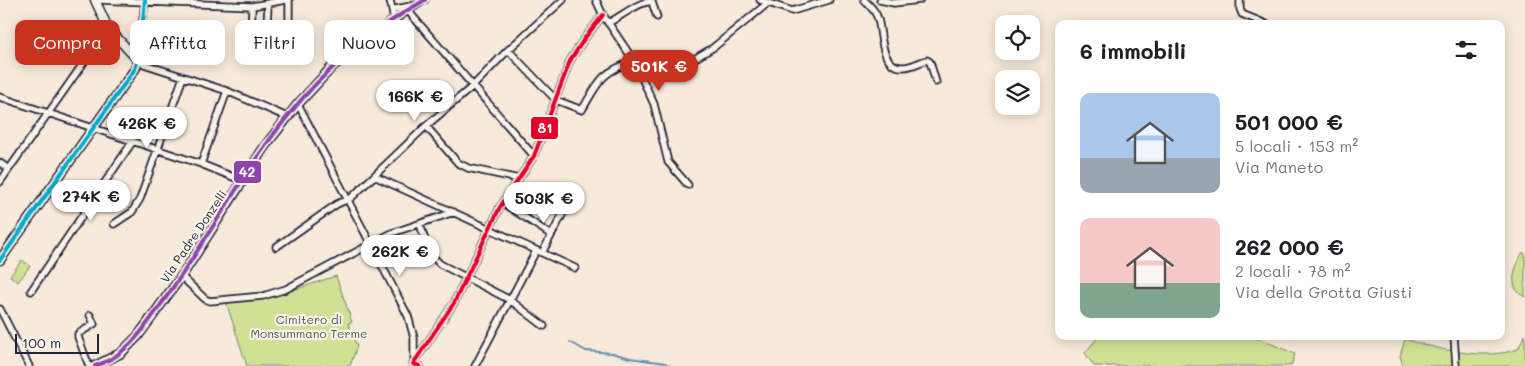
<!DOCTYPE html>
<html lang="it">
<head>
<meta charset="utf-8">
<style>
  :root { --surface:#fff; --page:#f6f6f6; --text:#202124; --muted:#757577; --accent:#c8321e }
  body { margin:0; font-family:Mali,sans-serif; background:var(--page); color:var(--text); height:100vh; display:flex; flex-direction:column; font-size:19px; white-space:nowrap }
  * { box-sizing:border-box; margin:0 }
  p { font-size:16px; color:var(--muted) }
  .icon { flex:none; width:28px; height:28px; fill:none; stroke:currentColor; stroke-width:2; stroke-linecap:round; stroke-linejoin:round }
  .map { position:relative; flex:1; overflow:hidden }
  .side { position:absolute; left:1055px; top:20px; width:450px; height:320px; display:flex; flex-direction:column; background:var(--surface); border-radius:10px; box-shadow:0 2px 12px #0003 }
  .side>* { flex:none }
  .hud { position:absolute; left:15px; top:20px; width:475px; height:45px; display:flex; gap:10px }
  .tools { position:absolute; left:995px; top:15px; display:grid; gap:10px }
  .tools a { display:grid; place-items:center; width:45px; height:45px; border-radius:10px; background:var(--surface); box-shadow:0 2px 12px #0003; font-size:25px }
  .scale { position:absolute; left:15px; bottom:12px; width:84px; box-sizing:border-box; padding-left:5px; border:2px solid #22223b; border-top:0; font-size:14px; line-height:18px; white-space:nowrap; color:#22223b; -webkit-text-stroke:4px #f7f3e8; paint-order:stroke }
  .price { position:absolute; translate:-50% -42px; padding:0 11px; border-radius:18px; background:#fff; color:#222; font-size:16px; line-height:32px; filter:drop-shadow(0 1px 2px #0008) }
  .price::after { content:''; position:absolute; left:50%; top:30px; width:15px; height:11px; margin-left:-8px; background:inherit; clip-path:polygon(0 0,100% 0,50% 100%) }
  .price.selected { background:var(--accent); color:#fff }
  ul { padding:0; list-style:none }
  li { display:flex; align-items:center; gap:15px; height:125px; padding:0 25px }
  li span { display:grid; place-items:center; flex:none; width:140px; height:100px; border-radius:10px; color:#555 }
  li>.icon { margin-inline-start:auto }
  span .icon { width:60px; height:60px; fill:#fffc; stroke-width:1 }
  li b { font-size:21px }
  h2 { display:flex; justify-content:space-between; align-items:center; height:60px; padding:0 25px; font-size:21px }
  .tag { padding:0 18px; border-radius:10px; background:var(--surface); box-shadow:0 2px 12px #0003; font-size:18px; line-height:45px }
  .tag.selected { background:var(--accent); color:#fff }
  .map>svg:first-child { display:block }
  .green { fill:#d0e195; stroke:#798268 }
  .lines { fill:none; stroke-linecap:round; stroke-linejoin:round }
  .stream { stroke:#658eaa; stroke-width:2 }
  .minor-casing { stroke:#22223b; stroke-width:9 }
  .tertiary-casing { stroke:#22223b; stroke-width:11 }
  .minor { stroke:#f7f3e8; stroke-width:5.5 }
  .tertiary { stroke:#f7f3e8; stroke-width:8 }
  .bus-1-casing { stroke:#f7f3e8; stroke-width:8 }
  .bus-2-casing { stroke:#f7f3e8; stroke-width:8 }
  .bus-3-casing { stroke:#f7f3e8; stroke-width:8 }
  .bus-1 { stroke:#00a9ce; stroke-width:4 }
  .bus-2 { stroke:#8e44ad; stroke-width:4 }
  .bus-3 { stroke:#e4002b; stroke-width:4 }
  .labels { text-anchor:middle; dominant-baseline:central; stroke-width:4.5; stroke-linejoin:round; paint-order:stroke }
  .street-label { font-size:12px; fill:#22223b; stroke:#f7f3e8 }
  .park-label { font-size:12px; fill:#4e5252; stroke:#f7f3e8 }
  .line-badge { stroke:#f7f3e8; stroke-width:2 }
  .badge-label { font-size:14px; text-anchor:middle; font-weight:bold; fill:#fff }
</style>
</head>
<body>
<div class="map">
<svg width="1525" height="366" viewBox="0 0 1525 366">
  <rect width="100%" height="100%" fill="#f7eadb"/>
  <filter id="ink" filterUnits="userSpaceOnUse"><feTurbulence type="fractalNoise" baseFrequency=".02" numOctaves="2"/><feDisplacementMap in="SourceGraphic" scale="10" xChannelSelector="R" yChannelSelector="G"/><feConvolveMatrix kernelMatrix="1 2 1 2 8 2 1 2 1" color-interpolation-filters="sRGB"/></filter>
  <g filter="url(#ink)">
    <!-- green -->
    <path class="green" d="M 1523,252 L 1525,254 L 1525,297 C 1506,288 1515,266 1523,252 Z
      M 22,260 L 30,266 L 18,282 L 10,276 Z
      M 336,276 L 352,322 L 348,323 L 357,346 L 350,366 L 247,366 L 226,302 L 269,298 Z
      M 1525,335 L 1525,366 L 1403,366 L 1400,356 L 1405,339 C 1436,349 1486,361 1518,349 Z
      M 1099,336 L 1247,336 L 1260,339 L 1295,354 L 1291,366 L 1094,366 L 1085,353 Z"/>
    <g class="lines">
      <!-- stream -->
      <path class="stream" d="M 570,342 L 586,351 L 612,353 L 630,358 L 665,363 L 670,366"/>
      <!-- minor casing -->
      <g class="minor-casing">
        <path id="minor" d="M 97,0 L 252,6 L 286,0
          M 145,0 L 138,62 L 227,91 L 287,117
          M 390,0 L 394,20 L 425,0
          M 596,0 L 603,15 L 634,61 L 654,104 L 668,162 L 688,185
          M 760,0 L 792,11 L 829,0
          M 864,0 C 870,6 876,11 878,19 C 882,33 880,69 904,67 C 911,67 920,62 927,60 L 930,62 L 936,82
          M 880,0 L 894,3 L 920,0
          M 1240,0 L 1240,9 L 1242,14 L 1266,24
          M 252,6 L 251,41 L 266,50 L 268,4
          M 396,9 L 416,5
          M 409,12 L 534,156
          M 608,23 C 621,17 640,0 652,2 L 657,17
          M 508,50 L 556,100 L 582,110 C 599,81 601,72 634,61
          M 289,51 L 289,0
          M 640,73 L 694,59 L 714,47 L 768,3
          M 0,97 L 201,164 L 243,181
          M 298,104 L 408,316 L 414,338 L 414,362
          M 426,126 L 458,163 L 468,168 L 519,179
          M 0,163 L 9,169
          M 201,164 L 227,91
          M 374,176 L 575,268
          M 0,182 L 108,28
          M 503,203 L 550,234
          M 114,224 L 132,212 L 140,199 L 183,77
          M 420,224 L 429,253 L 440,264 L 510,300 L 544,326
          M 276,247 L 337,204 L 351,198 L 426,126 L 473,86 L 508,50 L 563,0
          M 542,253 L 567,206
          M 181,276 L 205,299 L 210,301 L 263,296 L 286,289 L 392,233 L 454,212
          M 31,291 L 133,141
          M 0,309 L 29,366
          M 1454,336 L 1456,366
          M 89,366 L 78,337 L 78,334 L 94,324 L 90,315
          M 420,366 L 413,364 L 454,303 L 500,207 L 534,156 L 570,61 L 584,39 L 603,15
          M 475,366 L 536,251"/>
      </g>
      <!-- tertiary casing -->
      <g class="tertiary-casing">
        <path id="tertiary" d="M 0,260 L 135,69 L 138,62 L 135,57 L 108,28 L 95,0
          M 95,366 L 121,353 L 138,336 L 183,274 L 265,146 L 298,104 L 333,66 L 394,20"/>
      </g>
      <!-- minor -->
      <use href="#minor" class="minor"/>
      <!-- tertiary -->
      <use href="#tertiary" class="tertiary"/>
      <!-- bus-1 casing -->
      <g class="bus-1-casing">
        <path id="bus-1" d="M 0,260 L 135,69 L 140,53 L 145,0"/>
      </g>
      <!-- bus-2 casing -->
      <g class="bus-2-casing">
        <path id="bus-2" d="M 95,366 C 104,363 113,359 121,352 C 140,337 153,315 167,296 C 209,238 242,173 287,117 C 324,70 373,29 425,0"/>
      </g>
      <!-- bus-3 casing -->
      <g class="bus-3-casing">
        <path id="bus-3" d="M 420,366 L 413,364 L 454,303 L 500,207 L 534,156 L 570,61 L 584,39 L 603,15"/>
      </g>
      <!-- bus-1 -->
      <use href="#bus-1" class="bus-1"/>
      <!-- bus-2 -->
      <use href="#bus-2" class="bus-2"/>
      <!-- bus-3 -->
      <use href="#bus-3" class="bus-3"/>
    </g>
  </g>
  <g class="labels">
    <!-- street labels -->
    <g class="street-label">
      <text transform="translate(193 236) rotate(-56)">Via Padre Donzelli</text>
    </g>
    <!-- park labels -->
    <g class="park-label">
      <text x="309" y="319">Cimitero di<tspan x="309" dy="14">Monsummano Terme</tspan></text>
    </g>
  </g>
  <g class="line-badge">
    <rect x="530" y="116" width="29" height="24" rx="5" fill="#e4002b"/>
    <rect x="233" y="160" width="29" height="24" rx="5" fill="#8e44ad"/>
  </g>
  <g class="badge-label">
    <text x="545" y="133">81</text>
    <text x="247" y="177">42</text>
  </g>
</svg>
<div class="tools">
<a><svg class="icon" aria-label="locate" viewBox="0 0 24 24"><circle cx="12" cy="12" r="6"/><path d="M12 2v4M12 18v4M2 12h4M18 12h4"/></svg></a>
<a><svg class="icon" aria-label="layers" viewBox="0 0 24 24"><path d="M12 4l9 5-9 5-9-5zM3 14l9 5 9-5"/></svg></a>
</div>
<div class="scale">100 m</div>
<b class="price selected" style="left:659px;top:92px">501K €</b>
<b class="price" style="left:415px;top:122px">166K €</b>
<b class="price" style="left:147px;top:149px">426K €</b>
<b class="price" style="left:91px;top:222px">274K €</b>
<b class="price" style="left:544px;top:224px">503K €</b>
<b class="price" style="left:400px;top:277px">262K €</b>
<div class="hud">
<a class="tag selected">Compra</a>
<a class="tag">Affitta</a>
<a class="tag">Filtri</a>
<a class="tag">Nuovo</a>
</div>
<section class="side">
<h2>6 immobili<svg class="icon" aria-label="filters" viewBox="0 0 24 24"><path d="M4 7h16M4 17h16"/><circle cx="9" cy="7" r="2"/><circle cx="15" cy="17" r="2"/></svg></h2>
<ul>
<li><span style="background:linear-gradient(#a9c7e8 65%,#9aa5b1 0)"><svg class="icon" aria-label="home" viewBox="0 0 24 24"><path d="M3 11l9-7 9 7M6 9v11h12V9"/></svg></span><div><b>501 000 €</b><p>5 locali · 153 m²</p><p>Via Maneto</p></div></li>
<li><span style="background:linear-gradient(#f6c9c9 65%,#7fa58c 0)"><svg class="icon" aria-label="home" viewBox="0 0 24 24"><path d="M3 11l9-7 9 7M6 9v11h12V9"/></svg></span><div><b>262 000 €</b><p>2 locali · 78 m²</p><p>Via della Grotta Giusti</p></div></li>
</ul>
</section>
</div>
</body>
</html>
